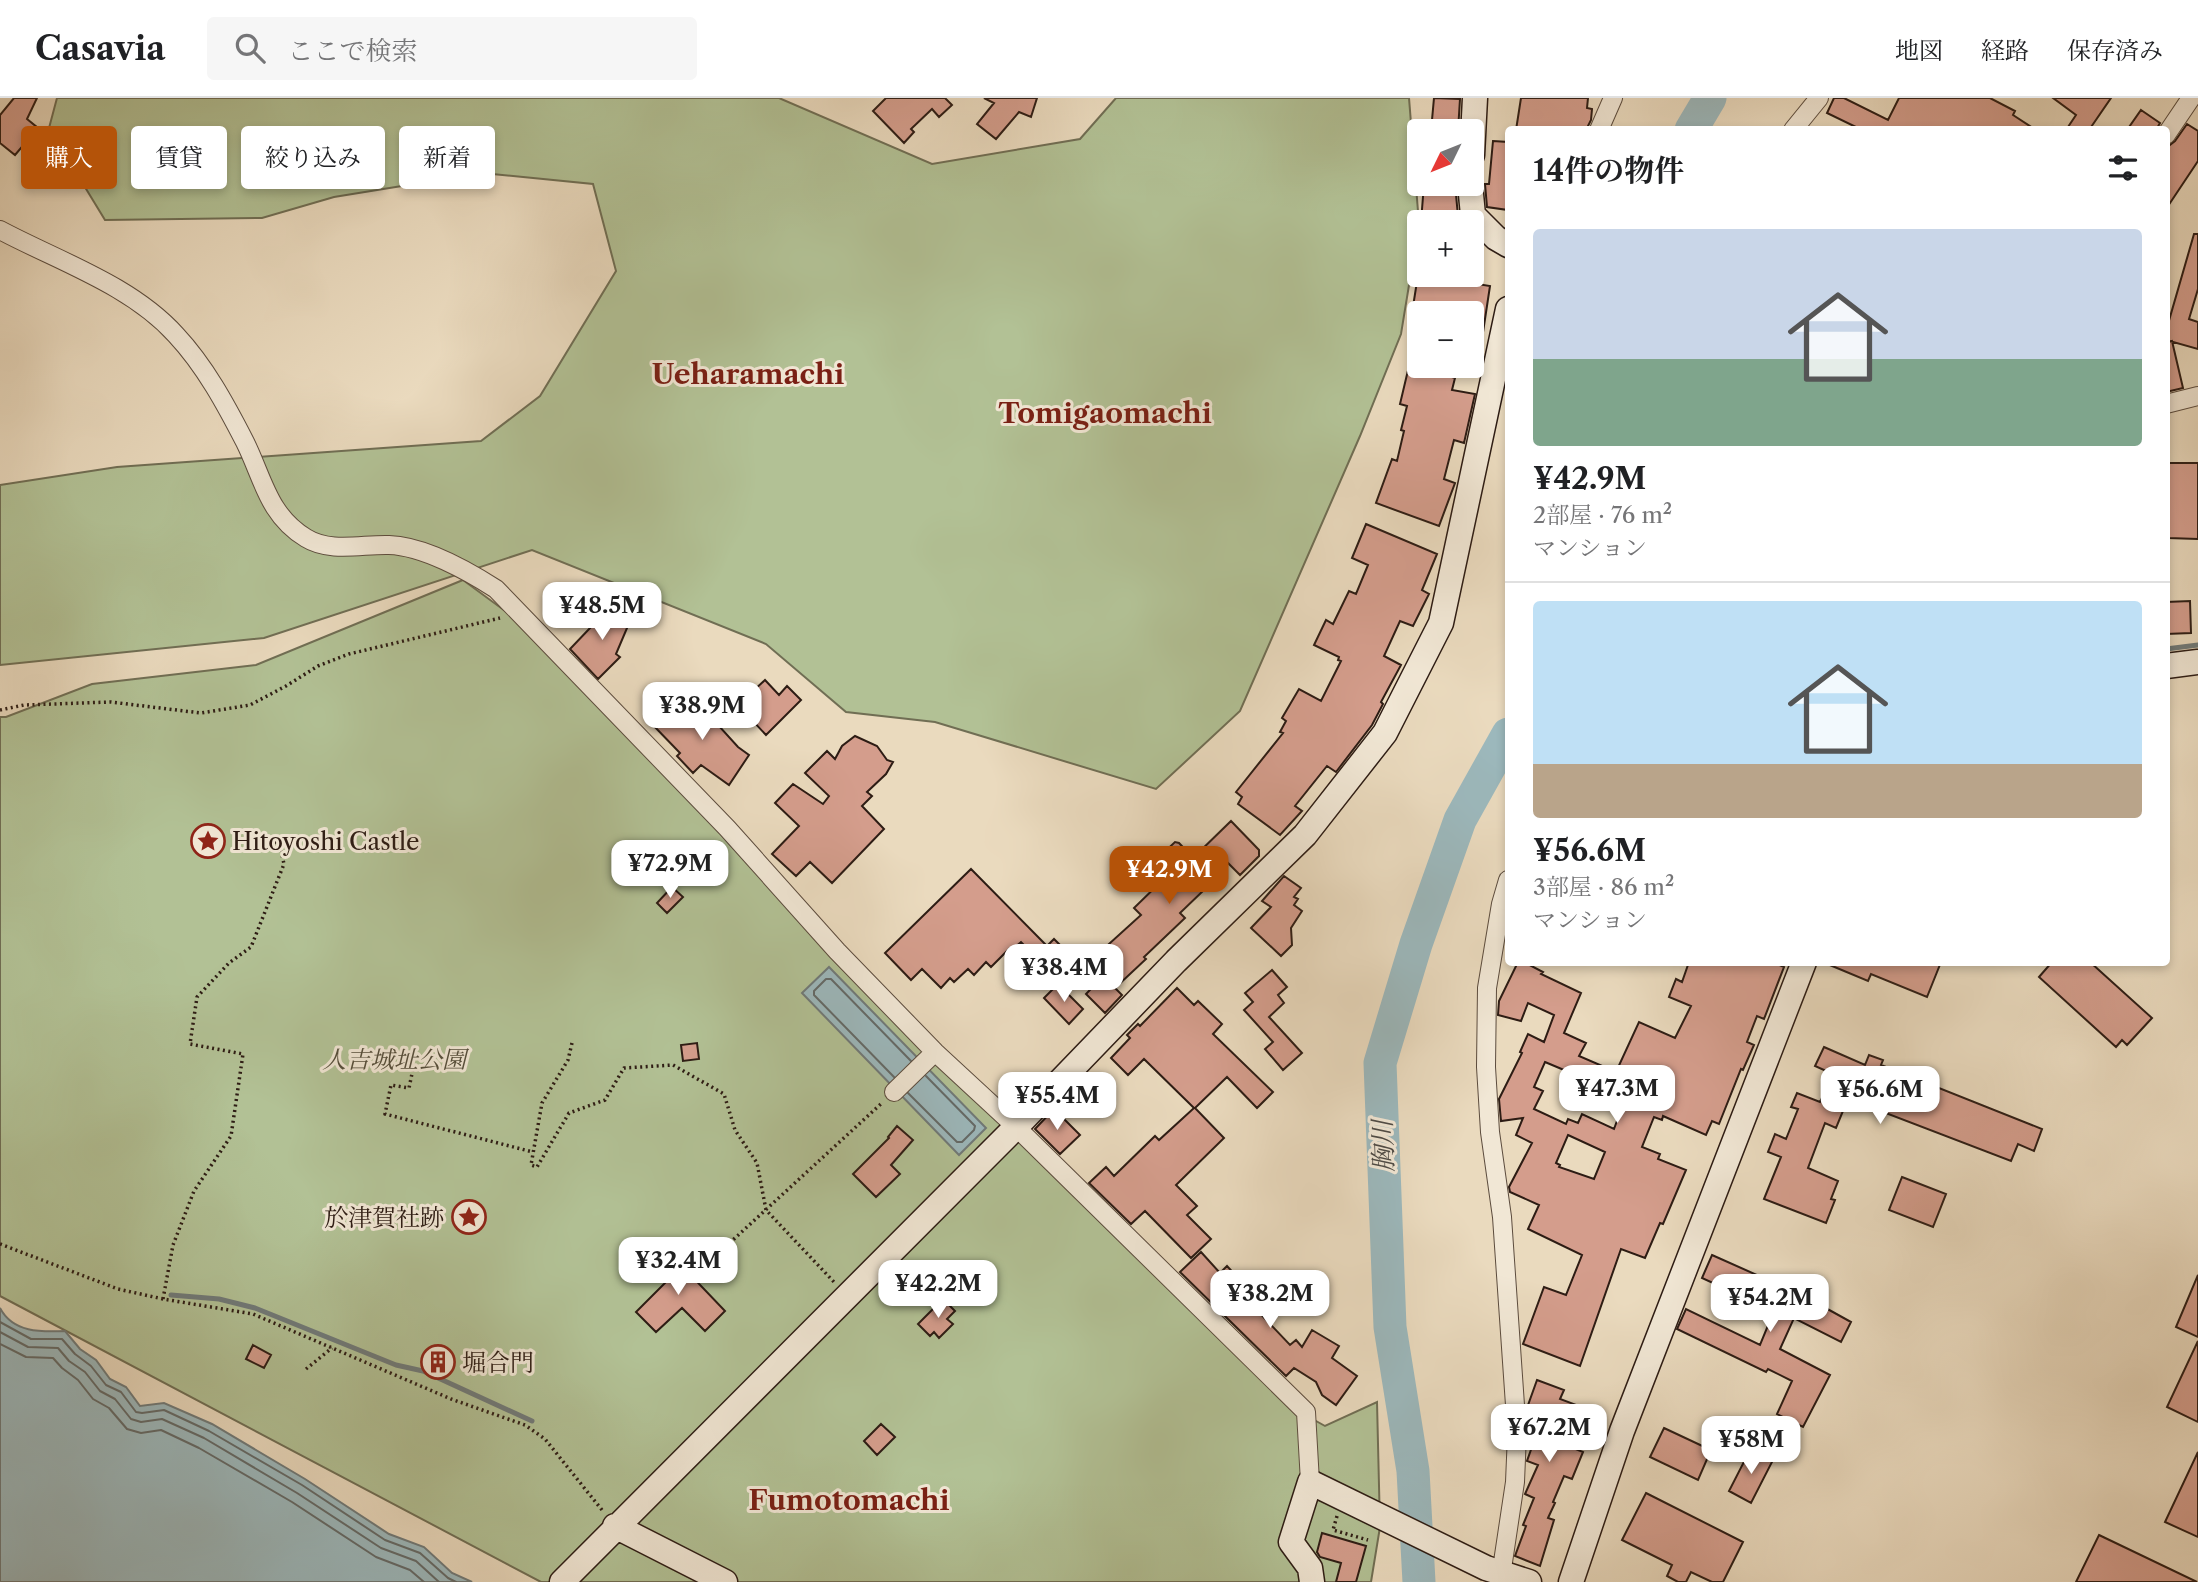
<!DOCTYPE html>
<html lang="ja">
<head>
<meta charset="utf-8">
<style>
  :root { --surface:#fff; --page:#f6f6f6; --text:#202124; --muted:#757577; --line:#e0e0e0; --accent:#b45309 }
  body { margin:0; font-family:"Libre Caslon Text","Noto Serif JP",serif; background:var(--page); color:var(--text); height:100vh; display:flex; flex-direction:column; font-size:26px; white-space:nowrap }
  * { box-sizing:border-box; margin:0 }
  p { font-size:23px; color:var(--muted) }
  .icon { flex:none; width:38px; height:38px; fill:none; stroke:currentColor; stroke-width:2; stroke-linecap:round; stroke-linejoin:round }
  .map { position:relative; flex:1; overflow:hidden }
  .sheet { position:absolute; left:1505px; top:28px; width:665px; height:840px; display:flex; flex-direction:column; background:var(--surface); border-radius:7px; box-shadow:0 4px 10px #0003 }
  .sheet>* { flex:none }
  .top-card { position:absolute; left:21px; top:28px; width:665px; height:63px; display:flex; gap:14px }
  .needle { width:46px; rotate:227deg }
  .tools { position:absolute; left:1407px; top:21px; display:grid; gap:14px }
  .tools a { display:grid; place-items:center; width:77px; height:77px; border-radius:7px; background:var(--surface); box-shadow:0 4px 10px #0003; font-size:35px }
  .price { position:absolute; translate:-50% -60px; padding:0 16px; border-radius:14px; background:#fff; color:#222; font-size:23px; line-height:46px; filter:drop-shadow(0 2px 4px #0008) }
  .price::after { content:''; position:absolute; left:50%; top:42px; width:21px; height:16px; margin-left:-10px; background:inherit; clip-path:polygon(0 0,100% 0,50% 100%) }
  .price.active { background:var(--accent); color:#fff }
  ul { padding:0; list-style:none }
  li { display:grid; align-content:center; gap:14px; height:371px; padding:0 28px }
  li+li { border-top:2px solid var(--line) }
  li span { display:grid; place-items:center; height:217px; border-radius:7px; color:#555 }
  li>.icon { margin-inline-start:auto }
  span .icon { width:126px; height:126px; fill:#fffc; stroke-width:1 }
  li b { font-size:30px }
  h2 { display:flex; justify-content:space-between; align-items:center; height:84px; padding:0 28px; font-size:30px }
  .tag { padding:0 24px; border-radius:7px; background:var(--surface); box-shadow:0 4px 10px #0003; font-size:24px; line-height:63px }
  .tag.active { background:var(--accent); color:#fff }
  header { display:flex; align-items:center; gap:42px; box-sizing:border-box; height:98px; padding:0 35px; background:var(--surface); border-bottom:2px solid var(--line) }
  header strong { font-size:33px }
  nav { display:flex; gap:38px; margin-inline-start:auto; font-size:24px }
  .search { width:490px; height:63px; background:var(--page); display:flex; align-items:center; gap:18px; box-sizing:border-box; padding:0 24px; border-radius:7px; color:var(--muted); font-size:26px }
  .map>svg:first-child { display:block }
  .green { fill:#b2c195; stroke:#706e54; stroke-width:2 }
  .water { fill:#9cb8bc; stroke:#707a79; stroke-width:2 }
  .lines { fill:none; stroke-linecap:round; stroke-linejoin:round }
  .shore { stroke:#646a68; stroke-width:2 }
  .stream { stroke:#707a79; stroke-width:5 }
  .river { stroke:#9cb8bc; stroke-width:33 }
  .building { fill:#d49d8c; stroke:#2d1c14; stroke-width:2; fill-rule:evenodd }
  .street-casing { stroke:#5c4c3e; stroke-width:20 }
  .secondary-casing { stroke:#2d1c14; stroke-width:27 }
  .path { stroke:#2d1c14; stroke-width:3.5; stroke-dasharray:2 3.5; stroke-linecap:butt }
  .street { stroke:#f1e7d5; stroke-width:18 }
  .secondary { stroke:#f1e7d5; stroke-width:24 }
  .labels { text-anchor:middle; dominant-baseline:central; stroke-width:6; stroke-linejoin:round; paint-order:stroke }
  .poi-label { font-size:24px; fill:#2d1c14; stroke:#f1e7d5; text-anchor:start }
  .park-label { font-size:24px; font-style:italic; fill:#554e3b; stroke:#f1e7d5 }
  .water-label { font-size:26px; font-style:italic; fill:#4e4b46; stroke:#f1e7d5 }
  .quarter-label { font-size:28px; font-weight:bold; fill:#7a1f14; stroke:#f1e7d5 }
</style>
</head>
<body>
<header>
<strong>Casavia</strong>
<div class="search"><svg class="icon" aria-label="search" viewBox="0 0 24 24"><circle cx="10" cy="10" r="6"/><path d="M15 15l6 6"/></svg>ここで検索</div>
<nav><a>地図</a><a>経路</a><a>保存済み</a></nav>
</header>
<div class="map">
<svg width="2198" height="1484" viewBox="0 0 2198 1484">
  <rect width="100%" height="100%" fill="#eadabe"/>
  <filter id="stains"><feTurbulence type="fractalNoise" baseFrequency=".00286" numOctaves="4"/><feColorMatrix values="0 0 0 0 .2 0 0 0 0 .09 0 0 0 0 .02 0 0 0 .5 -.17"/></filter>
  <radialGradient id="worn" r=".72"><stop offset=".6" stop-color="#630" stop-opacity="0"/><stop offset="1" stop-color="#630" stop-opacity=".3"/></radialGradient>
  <!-- green -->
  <path class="green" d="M 57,0 L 779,0 L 932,66 L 1080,41 L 1116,0 L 1409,0 L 1419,126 L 1401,236 L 1360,338 L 1240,613 L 1156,691 L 935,624 L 846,614 L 766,546 L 532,452 L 264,540 L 0,567 L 0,387 L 117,369 L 481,343 L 540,298 L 616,173 L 593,86 L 482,75 L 334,99 L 262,120 L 105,122 L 49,30 Z
    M 463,482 L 520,524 L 1300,1314 L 1325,1328 L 1377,1304 L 1380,1429 L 1371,1484 L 541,1484 L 0,1198 L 0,619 L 6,619 L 92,586 L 256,567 Z"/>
  <!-- water -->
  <path class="water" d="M 829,869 L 986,1030 L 959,1057 L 802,895 Z
    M 0,1210 C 13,1235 41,1234 65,1233 L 80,1251 L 96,1262 L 110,1281 L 126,1289 L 140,1308 L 164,1305 L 212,1326 L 305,1381 L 389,1436 L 424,1449 L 452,1475 L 472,1484 L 0,1484 Z"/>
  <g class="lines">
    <!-- shore -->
    <path class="shore" d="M 894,979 L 814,897 L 814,893 L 826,881 L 831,881 L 911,963
      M 908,995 L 957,1044 L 962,1044 L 974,1032 L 975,1028 L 926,978
      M 0,1224 L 31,1241 L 62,1241 L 75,1256 L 91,1268 L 106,1287 L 121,1294 L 136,1314 L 142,1315 L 164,1312 L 209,1333 L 302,1387 L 385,1442 L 420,1455 L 448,1480 L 456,1484
      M 0,1234 L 28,1249 L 58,1250 L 69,1263 L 85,1274 L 100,1293 L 115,1301 L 131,1321 L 141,1324 L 162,1321 L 204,1340 L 297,1395 L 381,1450 L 416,1463 L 439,1484
      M 0,1246 L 26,1259 L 53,1260 L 62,1270 L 78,1282 L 93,1301 L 109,1310 L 127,1331 L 141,1335 L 161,1332 L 199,1350 L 292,1404 L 376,1459 L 410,1472 L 424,1484"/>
    <!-- stream -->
    <path class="stream" d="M 2166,551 L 2198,547
      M 171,1197 L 219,1201 L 255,1210 L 396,1267 L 423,1273 L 532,1323"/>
    <!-- river -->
    <path class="river" d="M 1691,32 L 1710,0
      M 1419,1484 L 1413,1373 L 1390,1229 L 1380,965 L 1416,846 L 1460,722 L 1508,636"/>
  </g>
  <!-- building -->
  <path class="building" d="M 14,0 L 37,0 L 27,21 L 38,30 L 15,57 L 0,45 L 0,17 Z
    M 886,0 L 945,0 L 952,7 L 939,19 L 932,11 L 911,31 L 914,34 L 904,45 L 873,13 Z
    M 984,0 L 1037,0 L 1031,19 L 1019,14 L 996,41 L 977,26 L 994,5 Z
    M 1434,0 L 1460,1 L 1458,33 L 1431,33 Z
    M 1521,0 L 1588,0 L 1587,10 L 1592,11 L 1591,22 L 1586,32 L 1516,32 Z
    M 1834,0 L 1844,0 L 1888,22 L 1899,0 L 1990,0 L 2015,13 L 2013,17 L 2036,32 L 1862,32 L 1827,15 Z
    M 2053,0 L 2111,0 L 2089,32 L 2066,32 L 2076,17 Z
    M 2141,12 L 2160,25 L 2156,32 L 2127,32 Z
    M 2187,26 L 2198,33 L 2198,63 L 2166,111 L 2166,50 L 2175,43 Z
    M 1493,43 L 1508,44 L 1508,112 L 1487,109 L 1485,86 L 1489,86 Z
    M 1424,86 L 1455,86 L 1458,118 L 1461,124 L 1421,124 Z
    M 2194,136 L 2198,136 L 2198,191 L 2189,221 L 2198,224 L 2198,251 L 2166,242 L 2166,233 Z
    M 1418,177 L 1467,177 L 1465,184 L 1490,188 L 1480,254 L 1472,254 L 1472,215 L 1412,215 Z
    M 2172,243 L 2183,290 L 2166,294 L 2166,244 Z
    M 1409,268 L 1444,268 L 1442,276 L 1455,280 L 1452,292 L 1475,296 L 1464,345 L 1454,342 L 1444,381 L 1455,385 L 1439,428 L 1376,405 L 1392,361 L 1397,363 L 1404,333 L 1401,332 L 1407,308 L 1400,306 Z
    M 2166,365 L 2198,365 L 2198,441 L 2168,440 Z
    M 1366,426 L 1437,456 L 1422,492 L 1429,496 L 1413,528 L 1400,523 L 1384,558 L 1401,567 L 1381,604 L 1383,606 L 1372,627 L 1336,674 L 1327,668 L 1295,708 L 1302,713 L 1280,737 L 1238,706 L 1242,699 L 1236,694 L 1283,635 L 1280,634 L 1286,623 L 1282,620 L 1299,591 L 1321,603 L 1341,563 L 1338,562 L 1339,559 L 1314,547 L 1326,522 L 1333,526 L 1349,493 L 1356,496 L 1368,467 L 1352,460 Z
    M 2190,503 L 2191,535 L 2166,536 L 2166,504 Z
    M 612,507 L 630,523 L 616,556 L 620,559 L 598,581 L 570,551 Z
    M 765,582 L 779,597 L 787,588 L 801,602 L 766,637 L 738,607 Z
    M 699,600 L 712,613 L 708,616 L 738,649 L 749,657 L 729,687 L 701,667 L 693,675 L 677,658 L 680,655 L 651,625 L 662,615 L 672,625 Z
    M 855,638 L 877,648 L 887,662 L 893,664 L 886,676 L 867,694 L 872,698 L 862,708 L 884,731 L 832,785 L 810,764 L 796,778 L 772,756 L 799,728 L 775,705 L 793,686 L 823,706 L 829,698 L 805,675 L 827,653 L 835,661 L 842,648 Z
    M 1231,723 L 1259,752 L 1259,758 L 1240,777 L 1224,761 L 1200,785 L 1206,790 L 1180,815 L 1185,820 L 1144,859 L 1146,861 L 1115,890 L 1122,897 L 1105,915 L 1086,896 L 1112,869 L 1099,855 L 1141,817 L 1134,810 L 1172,773 L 1159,759 L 1175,744 L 1179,745 L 1193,760 Z
    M 971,771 L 1047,848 L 1054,841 L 1078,865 L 1060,883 L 1021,844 L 1013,851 L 1010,850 L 991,869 L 986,864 L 974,877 L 968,871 L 954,884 L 950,880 L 941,890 L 922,871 L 911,882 L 885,855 Z
    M 1284,778 L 1301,790 L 1294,799 L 1298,801 L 1294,807 L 1302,813 L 1291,830 L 1292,847 L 1281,858 L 1251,830 L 1271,809 L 1262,803 Z
    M 672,789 L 683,799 L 667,815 L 657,805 Z
    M 1518,864 L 1524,864 L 1543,874 L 1541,876 L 1581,895 L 1564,935 L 1586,945 L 1579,958 L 1616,974 L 1639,924 L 1675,940 L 1691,908 L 1669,899 L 1676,881 L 1682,884 L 1689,864 L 1772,864 L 1784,869 L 1764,921 L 1757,918 L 1747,944 L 1754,947 L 1743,972 L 1741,971 L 1719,1026 L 1712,1023 L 1706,1037 L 1663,1018 L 1662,1022 L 1654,1019 L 1642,1049 L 1660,1056 L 1658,1061 L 1686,1072 L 1663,1126 L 1660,1125 L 1645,1160 L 1621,1151 L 1580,1268 L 1523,1246 L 1544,1189 L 1566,1197 L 1582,1157 L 1528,1131 L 1539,1107 L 1510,1094 L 1509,1089 L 1532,1045 L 1516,1037 L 1523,1020 L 1501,1023 L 1499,1001 L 1522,955 L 1520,954 L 1528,936 L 1544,944 L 1554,917 L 1528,905 L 1521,923 L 1498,917 L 1499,903 ZM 1545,964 L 1626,998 L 1614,1031 L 1582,1016 L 1578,1025 L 1568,1021 L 1566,1026 L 1534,1011 L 1543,993 L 1534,989 ZM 1568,1037 L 1605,1054 L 1594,1081 L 1559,1069 L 1560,1067 L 1556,1065 Z
    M 1844,864 L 1941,864 L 1927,899 L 1871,876 L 1868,883 L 1825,865 Z
    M 2052,864 L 2090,864 L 2152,920 L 2127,947 L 2122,942 L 2116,949 L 2039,879 Z
    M 1272,872 L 1287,889 L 1278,897 L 1284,905 L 1269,919 L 1302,955 L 1283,972 L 1265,951 L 1273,944 L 1244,912 L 1253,904 L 1245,895 Z
    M 1058,886 L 1083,911 L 1069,926 L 1044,900 Z
    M 1177,890 L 1194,907 L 1198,903 L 1222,926 L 1213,936 L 1273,994 L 1257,1010 L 1227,979 L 1195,1010 L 1224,1040 L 1176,1087 L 1197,1108 L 1187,1117 L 1211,1141 L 1191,1160 L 1145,1113 L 1131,1126 L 1089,1085 L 1106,1069 L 1114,1078 L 1155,1038 L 1159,1042 L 1194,1010 L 1144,961 L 1128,977 L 1111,960 L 1130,940 L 1127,937 L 1138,926 L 1140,928 Z
    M 697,945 L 699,961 L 683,963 L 681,947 Z
    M 1824,949 L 1865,967 L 1869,957 L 1883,962 L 1881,967 L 2042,1031 L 2034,1053 L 2018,1046 L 2011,1063 L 1852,1002 L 1849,1010 L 1845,1008 L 1836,1030 L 1825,1025 L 1808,1070 L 1838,1083 L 1831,1101 L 1835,1102 L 1826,1125 L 1764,1101 L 1781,1059 L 1768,1054 L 1775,1036 L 1786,1041 L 1798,1011 L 1791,1009 L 1797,995 L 1820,1004 L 1833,976 L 1815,968 Z
    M 1054,1011 L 1080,1037 L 1060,1056 L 1035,1031 Z
    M 897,1028 L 913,1042 L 891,1067 L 900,1076 L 876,1099 L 853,1076 L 889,1040 L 888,1039 Z
    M 1902,1079 L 1946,1096 L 1933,1129 L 1889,1112 Z
    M 658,1152 L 678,1172 L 682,1168 L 725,1213 L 705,1233 L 682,1210 L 656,1234 L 636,1214 L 665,1185 L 645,1165 Z
    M 1201,1154 L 1220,1175 L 1227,1168 L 1261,1205 L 1255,1210 L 1290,1247 L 1296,1242 L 1302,1249 L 1312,1232 L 1339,1248 L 1332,1260 L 1357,1278 L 1336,1307 L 1322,1297 L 1316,1284 L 1294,1270 L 1286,1278 L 1180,1174 Z
    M 1712,1157 L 1804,1198 L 1851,1224 L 1841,1244 L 1794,1220 L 1780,1251 L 1830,1277 L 1803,1329 L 1777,1316 L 1792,1283 L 1768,1271 L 1766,1274 L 1677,1231 L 1686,1211 L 1760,1247 L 1774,1213 L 1702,1180 Z
    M 2198,1177 L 2198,1239 L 2176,1229 Z
    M 943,1201 L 955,1213 L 947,1221 L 953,1226 L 939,1240 L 934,1234 L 930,1238 L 918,1226 Z
    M 2198,1243 L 2198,1324 L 2167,1309 Z
    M 253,1247 L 271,1257 L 264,1270 L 246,1261 Z
    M 1537,1282 L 1564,1292 L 1560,1301 L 1587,1311 L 1573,1350 L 1583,1354 L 1572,1381 L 1564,1378 L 1553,1404 L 1555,1405 L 1548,1420 L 1554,1422 L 1540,1468 L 1515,1458 L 1526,1428 L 1523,1427 L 1534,1400 L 1525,1396 L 1538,1367 L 1527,1363 L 1538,1332 L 1531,1330 L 1537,1314 L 1527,1310 Z
    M 881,1326 L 895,1339 L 877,1357 L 864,1343 Z
    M 1664,1330 L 1711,1352 L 1698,1382 L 1650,1359 Z
    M 1751,1350 L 1773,1362 L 1751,1405 L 1729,1393 Z
    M 2198,1354 L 2198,1439 L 2165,1424 Z
    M 1646,1395 L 1743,1444 L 1723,1484 L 1712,1484 L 1691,1474 L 1686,1484 L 1678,1484 L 1667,1478 L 1672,1467 L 1622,1442 Z
    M 1322,1435 L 1366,1448 L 1356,1484 L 1336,1484 L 1341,1465 L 1320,1459 L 1317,1454 Z
    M 2099,1437 L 2197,1484 L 2076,1484 Z"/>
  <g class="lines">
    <!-- street casing -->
    <g class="street-casing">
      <path id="street" d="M 1599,32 L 1613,0
        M 1793,32 L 1819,0
        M 2166,37 L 2191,0
        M 0,132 C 58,163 131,187 176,237 C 205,268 226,307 245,344 C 263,380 268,417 306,440 C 330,455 363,446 389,447 C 423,448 468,473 496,491 L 727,730 L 837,853 L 935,954 L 1016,1029 L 1306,1314 L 1310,1384
        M 2166,306 L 2198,298
        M 894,994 L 935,954
        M 1500,1484 L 1515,1384 L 1517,1336 L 1502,1119 L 1490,1034 L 1486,969 L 1487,890 L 1501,806 L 1508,782"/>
    </g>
    <!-- secondary casing -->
    <g class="secondary-casing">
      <path id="secondary" d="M 1472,57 L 1475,0
        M 1470,86 L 1473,117 L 1496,140 L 1508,147
        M 2166,568 L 2198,564
        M 615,1428 L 725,1484
        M 562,1484 L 1016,1029 L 1176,863 L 1305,737 L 1385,635 L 1441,525 L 1508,211
        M 1312,1484 L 1310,1470 L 1291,1444 L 1310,1384 L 1486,1470 L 1529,1484
        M 1571,1484 L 1622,1333 L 1804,864"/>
    </g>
    <!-- path -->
    <path class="path" d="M 0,612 L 24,607 L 111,604 L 201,615 L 250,607 L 286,588 L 318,568 L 349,556 L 500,520
      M 572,945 L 568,962 L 542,1005 L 531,1067 L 537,1069 L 569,1015 L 605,1002 L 624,970 L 673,967 L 724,996 L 735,1032 L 757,1065 L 766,1112 L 834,1184
      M 414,966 L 409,990 L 391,987 L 385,1016 L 533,1054
      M 0,1146 L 118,1191 L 163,1201 L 253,1216 L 451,1301 L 525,1327 L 545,1341 L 602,1412
      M 697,1175 L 883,1004
      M 163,1201 L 173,1147 L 194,1093 L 231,1038 L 243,956 L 190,946 L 197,899 L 229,865 L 251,849 L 284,766 L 280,748 L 267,738 L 244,739
      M 306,1271 L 332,1250
      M 1337,1418 L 1333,1432 L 1368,1442"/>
    <!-- street -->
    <use href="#street" class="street"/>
    <!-- secondary -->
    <use href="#secondary" class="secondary"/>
  </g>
  <!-- icons -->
  <defs>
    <g id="sight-ring" transform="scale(1.75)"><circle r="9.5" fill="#f1e7d5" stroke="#8f2418" stroke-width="1.5"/><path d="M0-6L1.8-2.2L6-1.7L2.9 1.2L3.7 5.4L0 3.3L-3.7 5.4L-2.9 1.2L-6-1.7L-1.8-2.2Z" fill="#8f2418"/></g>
    <g id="building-ring" transform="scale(1.75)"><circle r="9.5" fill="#f1e7d5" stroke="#8f2418" stroke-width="1.5"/><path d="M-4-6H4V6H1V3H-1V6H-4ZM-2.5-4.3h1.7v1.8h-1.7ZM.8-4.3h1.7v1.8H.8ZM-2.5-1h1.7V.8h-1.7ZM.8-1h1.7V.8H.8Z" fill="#8f2418"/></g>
  </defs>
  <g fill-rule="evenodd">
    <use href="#sight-ring" x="208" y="743"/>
    <use href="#sight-ring" x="469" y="1119"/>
    <use href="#building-ring" x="438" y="1264"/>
  </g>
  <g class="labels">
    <!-- poi labels -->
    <g class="poi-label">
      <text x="232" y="743">Hitoyoshi Castle</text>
      <text x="444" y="1119" text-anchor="end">於津賀社跡</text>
      <text x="462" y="1264">堀合門</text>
    </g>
    <!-- park labels -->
    <g class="park-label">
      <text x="394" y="961">人吉城址公園</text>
    </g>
    <!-- water labels -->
    <g class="water-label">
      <text transform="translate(1383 1048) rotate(-92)">胸川</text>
    </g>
    <!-- quarter labels -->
    <g class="quarter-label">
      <text x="748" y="276">Ueharamachi</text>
      <text x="1105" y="315">Tomigaomachi</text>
      <text x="849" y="1402">Fumotomachi</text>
    </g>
  </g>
  <rect width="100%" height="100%" filter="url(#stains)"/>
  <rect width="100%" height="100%" fill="url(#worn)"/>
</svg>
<div class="tools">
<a><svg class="needle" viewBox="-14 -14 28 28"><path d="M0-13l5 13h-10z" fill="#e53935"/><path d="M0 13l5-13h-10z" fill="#757577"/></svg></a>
<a>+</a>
<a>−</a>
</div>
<b class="price" style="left:602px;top:544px">¥48.5M</b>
<b class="price" style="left:702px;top:644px">¥38.9M</b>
<b class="price" style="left:670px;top:802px">¥72.9M</b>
<b class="price active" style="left:1169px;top:808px">¥42.9M</b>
<b class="price" style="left:1064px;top:906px">¥38.4M</b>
<b class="price" style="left:1617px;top:1027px">¥47.3M</b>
<b class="price" style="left:1880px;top:1028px">¥56.6M</b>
<b class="price" style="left:1057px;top:1034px">¥55.4M</b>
<b class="price" style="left:678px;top:1199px">¥32.4M</b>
<b class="price" style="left:938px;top:1222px">¥42.2M</b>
<b class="price" style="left:1270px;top:1232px">¥38.2M</b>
<b class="price" style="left:1770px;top:1236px">¥54.2M</b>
<b class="price" style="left:1549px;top:1366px">¥67.2M</b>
<b class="price" style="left:1751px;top:1378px">¥58M</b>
<div class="top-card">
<a class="tag active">購入</a>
<a class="tag">賃貸</a>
<a class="tag">絞り込み</a>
<a class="tag">新着</a>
</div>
<section class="sheet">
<h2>14件の物件<svg class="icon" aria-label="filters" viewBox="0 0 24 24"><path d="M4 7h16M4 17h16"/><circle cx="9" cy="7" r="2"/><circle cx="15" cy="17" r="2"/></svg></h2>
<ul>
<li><span style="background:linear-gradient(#c9d6e8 60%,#7fa58c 0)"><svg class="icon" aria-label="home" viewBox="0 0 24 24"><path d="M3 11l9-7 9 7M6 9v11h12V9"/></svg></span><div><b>¥42.9M</b><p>2部屋 · 76 m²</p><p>マンション</p></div></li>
<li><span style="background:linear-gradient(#bfe0f5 75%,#b9a48a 0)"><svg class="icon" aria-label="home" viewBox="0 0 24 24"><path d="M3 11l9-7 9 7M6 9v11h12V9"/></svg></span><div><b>¥56.6M</b><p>3部屋 · 86 m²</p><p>マンション</p></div></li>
</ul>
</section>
</div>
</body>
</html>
